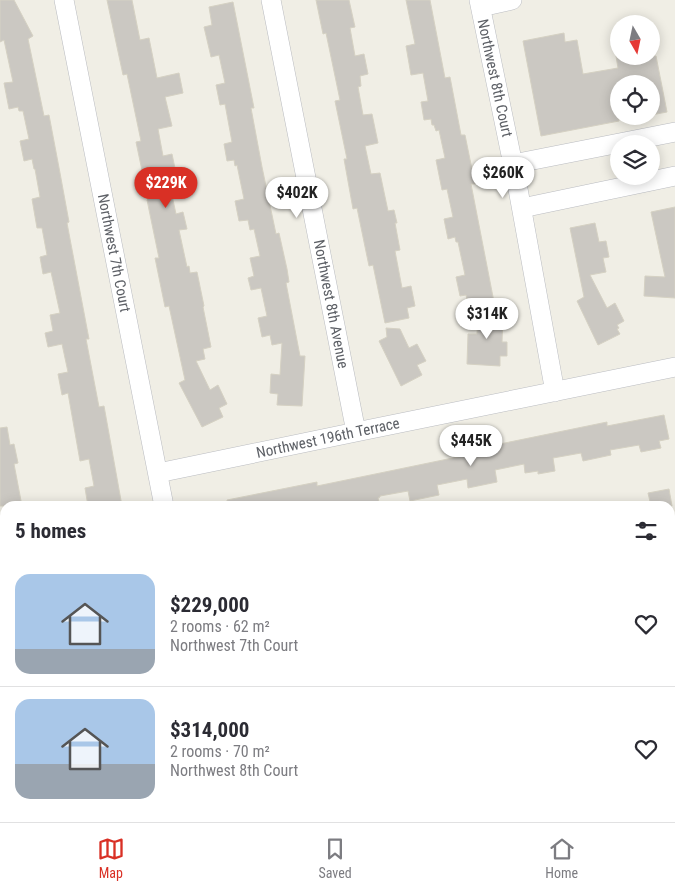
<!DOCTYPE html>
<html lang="en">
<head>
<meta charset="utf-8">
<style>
  :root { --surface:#fff; --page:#f7f7f7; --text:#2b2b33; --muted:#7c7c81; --line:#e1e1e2; --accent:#d93025 }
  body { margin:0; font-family:"Roboto Condensed",sans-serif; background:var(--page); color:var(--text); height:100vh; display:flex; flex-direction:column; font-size:19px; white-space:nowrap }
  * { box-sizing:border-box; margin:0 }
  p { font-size:16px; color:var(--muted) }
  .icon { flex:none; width:28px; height:28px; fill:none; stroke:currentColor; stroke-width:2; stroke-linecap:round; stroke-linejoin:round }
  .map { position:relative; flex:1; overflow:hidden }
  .panel { position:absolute; left:0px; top:501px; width:675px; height:321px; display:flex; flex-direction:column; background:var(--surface); border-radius:15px 15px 0 0; box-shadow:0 2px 12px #0003 }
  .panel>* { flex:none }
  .needle { width:32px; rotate:171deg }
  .buttons { position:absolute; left:610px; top:15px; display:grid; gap:10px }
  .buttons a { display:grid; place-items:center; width:50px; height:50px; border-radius:50%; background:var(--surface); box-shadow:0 2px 12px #0003; font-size:25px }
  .price { position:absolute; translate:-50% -42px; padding:0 11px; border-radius:18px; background:#fff; color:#222; font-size:16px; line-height:32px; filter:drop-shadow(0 1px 2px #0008) }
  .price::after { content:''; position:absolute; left:50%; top:30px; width:15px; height:11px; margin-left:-8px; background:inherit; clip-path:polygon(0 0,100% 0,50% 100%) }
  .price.current { background:var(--accent); color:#fff }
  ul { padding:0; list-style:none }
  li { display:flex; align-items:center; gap:15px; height:125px; padding:0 15px }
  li+li { border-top:1px solid var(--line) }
  li span { display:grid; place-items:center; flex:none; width:140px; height:100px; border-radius:15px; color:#555 }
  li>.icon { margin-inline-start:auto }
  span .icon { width:60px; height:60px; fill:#fffc; stroke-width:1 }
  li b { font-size:21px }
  h2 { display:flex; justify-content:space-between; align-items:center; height:60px; padding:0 15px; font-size:21px }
  .tabs { display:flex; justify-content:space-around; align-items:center; height:70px; border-top:1px solid var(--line); background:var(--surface); font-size:14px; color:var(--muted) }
  .tabs a { display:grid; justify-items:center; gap:2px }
  .tabs .current { color:var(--accent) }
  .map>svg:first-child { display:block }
  .building { fill:#cbc8c2; stroke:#d5d1c3 }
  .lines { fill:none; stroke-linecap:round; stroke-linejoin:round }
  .minor-casing { stroke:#babcc1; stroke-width:20 }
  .minor { stroke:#fff; stroke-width:19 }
  .labels { text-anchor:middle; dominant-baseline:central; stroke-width:4; stroke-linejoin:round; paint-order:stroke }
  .street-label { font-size:15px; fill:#5d6066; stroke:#fff }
</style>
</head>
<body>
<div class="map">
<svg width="675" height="822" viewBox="0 0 675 822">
  <rect width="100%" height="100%" fill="#f0eee5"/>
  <!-- building -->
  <path class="building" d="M 0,0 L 14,0 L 33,36 L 28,39 L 44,116 L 49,115 L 60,173 L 69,222 L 67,223 L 89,339 L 86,339 L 99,407 L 104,406 L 122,506 L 88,506 L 85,488 L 94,486 L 89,459 L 80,461 L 68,393 L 62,395 L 58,374 L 68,372 L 62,344 L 48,347 L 45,333 L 53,331 L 50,315 L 60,313 L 51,272 L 43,274 L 40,257 L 47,255 L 42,228 L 37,228 L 32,199 L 40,197 L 35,169 L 34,169 L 32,159 L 24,161 L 20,141 L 29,139 L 23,111 L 19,111 L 18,107 L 9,109 L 4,83 L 13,82 L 4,40 L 0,42 Z
    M 107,0 L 132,0 L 140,40 L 149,38 L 157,78 L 179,73 L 183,93 L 165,97 L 172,126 L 158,129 L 163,156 L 172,154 L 176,173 L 169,175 L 171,185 L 170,186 L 176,214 L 183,212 L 187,229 L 179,230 L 187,267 L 189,266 L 190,273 L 197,272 L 204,306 L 203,307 L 211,347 L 203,349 L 205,359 L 196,361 L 210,390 L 218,385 L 227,404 L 219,408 L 223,417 L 202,427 L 179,383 L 185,380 L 169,306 L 165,307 L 155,258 L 159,258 L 147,200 L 148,199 L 136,142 L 141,141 L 127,74 L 123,75 Z
    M 316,0 L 349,0 L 355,27 L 350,28 L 355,56 L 364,54 L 368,74 L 360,76 L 361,86 L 358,87 L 363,115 L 372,114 L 378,143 L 365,146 L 371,174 L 380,173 L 388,211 L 394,210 L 397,223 L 395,223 L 400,250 L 395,251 L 402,288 L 411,286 L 415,306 L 407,308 L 409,318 L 385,323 L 373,265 L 369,266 L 357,208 L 353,209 L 344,159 L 347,159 L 335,101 L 340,100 L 326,33 L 323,34 Z
    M 406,0 L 430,0 L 445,78 L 450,77 L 461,135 L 465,135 L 475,184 L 471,184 L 494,302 L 471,305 L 470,299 L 467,299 L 466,295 L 460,296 L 456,277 L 465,275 L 458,242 L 456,242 L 455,237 L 448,239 L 444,219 L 453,217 L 447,189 L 442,190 L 436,160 L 445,158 L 439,130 L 436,131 L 434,125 L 432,125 L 431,119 L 424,120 L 421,102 L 428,101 L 423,73 L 411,75 L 406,46 L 415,44 Z
    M 233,2 L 254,108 L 251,108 L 262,167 L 276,234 L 279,233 L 287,269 L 289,282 L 286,283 L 300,356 L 305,356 L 302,406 L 277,405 L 278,394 L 270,393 L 271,374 L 280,375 L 282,343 L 272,345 L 270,335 L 262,337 L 258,318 L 267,316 L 261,288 L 251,290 L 248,278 L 254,276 L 250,258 L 260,256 L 254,229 L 250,230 L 248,220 L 239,221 L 235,201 L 244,199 L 237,165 L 235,166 L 234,160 L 227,161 L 224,144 L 232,142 L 225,104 L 220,105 L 216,85 L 225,83 L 219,55 L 211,57 L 204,27 L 212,25 L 209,7 Z
    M 564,33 L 565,42 L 577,40 L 583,74 L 618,68 L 616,56 L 656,56 L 667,112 L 651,115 L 651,84 L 619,84 L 619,121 L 541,136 L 523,41 Z
    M 675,207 L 675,298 L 644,296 L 645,276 L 665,277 L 651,212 Z
    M 595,223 L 599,242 L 606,241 L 609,257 L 603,258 L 606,272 L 590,275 L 607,308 L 615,303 L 624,321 L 617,325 L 619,328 L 617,329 L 620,334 L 598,345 L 577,301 L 584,297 L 570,228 Z
    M 495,306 L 497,316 L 503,316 L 502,342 L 507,342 L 507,356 L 500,356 L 500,366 L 467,364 L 468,334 L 477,334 L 478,314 Z
    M 386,328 L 400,329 L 409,348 L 417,344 L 426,361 L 417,365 L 422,375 L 401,386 L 379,341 L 387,337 Z
    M 664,415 L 669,439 L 659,441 L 661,448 L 641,452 L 639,445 L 610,450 L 611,455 L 583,461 L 581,453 L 553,458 L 555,471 L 538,474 L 538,471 L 525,473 L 524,464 L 495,470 L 497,482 L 468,488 L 467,479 L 437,485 L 439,495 L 410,501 L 408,491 L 380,496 L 380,497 L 378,498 L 380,506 L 331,506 L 331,503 L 315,506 L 228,506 L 227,500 L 317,482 L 317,486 L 385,472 L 501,448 L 500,444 L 607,422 L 607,426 Z
    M 7,427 L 10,445 L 14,444 L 18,463 L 14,464 L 22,506 L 0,506 L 0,428 Z
    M 669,489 L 672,506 L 651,506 L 648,493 Z"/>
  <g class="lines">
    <!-- minor casing -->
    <g class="minor-casing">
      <path id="minor" d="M 64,0 L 164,506
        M 271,0 L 356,432
        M 479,0 L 518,189 L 555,392
        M 481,7 L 512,0
        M 513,164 L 675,132
        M 522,208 L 675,176
        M 158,473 L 356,432 L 675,367
        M 670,572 L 675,571
        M 0,710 L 5,736
        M 670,771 L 675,770
        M 20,818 L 21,822
        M 236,818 L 242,822
        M 418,822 L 440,818"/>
    </g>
    <!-- minor -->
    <use href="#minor" class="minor"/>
  </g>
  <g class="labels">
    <!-- street labels -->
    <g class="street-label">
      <text transform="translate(495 78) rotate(78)">Northwest 8th Court</text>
      <text transform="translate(114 253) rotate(79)">Northwest 7th Court</text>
      <text transform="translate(331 304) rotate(79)">Northwest 8th Avenue</text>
      <text transform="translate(328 438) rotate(-12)">Northwest 196th Terrace</text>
    </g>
  </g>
</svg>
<div class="buttons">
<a><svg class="needle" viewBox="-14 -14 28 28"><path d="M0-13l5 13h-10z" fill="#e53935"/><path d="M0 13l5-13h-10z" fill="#7c7c81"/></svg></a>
<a><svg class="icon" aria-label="locate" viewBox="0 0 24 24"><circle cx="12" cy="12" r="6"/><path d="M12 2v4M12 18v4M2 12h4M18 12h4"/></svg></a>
<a><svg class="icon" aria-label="layers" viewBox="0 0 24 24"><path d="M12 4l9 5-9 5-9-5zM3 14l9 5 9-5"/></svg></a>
</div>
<b class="price" style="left:503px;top:199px">$260K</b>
<b class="price current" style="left:166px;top:209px">$229K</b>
<b class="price" style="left:297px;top:219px">$402K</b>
<b class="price" style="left:487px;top:340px">$314K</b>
<b class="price" style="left:471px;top:467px">$445K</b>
<section class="panel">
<h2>5 homes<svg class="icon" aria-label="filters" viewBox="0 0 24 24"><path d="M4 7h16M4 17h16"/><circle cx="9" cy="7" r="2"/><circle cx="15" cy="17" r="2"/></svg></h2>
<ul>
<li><span style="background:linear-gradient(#a9c7e8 75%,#9aa5b1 0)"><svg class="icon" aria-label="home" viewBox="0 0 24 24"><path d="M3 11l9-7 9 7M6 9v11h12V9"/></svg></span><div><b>$229,000</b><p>2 rooms · 62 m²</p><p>Northwest 7th Court</p></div><svg class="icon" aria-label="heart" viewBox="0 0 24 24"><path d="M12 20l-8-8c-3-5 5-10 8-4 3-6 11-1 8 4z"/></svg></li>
<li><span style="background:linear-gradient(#a9c7e8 65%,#9aa5b1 0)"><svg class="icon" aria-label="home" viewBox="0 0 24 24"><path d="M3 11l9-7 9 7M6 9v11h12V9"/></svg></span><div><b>$314,000</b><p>2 rooms · 70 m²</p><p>Northwest 8th Court</p></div><svg class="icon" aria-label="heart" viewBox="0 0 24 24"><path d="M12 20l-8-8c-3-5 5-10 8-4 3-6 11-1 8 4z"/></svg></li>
</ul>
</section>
</div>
<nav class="tabs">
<a class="current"><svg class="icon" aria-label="map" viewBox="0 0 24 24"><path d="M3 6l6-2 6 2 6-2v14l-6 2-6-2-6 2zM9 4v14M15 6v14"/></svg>Map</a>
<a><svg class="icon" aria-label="saved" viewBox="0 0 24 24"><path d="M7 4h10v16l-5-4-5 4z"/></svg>Saved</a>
<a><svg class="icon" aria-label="home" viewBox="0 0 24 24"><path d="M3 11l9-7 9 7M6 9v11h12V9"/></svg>Home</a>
</nav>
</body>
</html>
